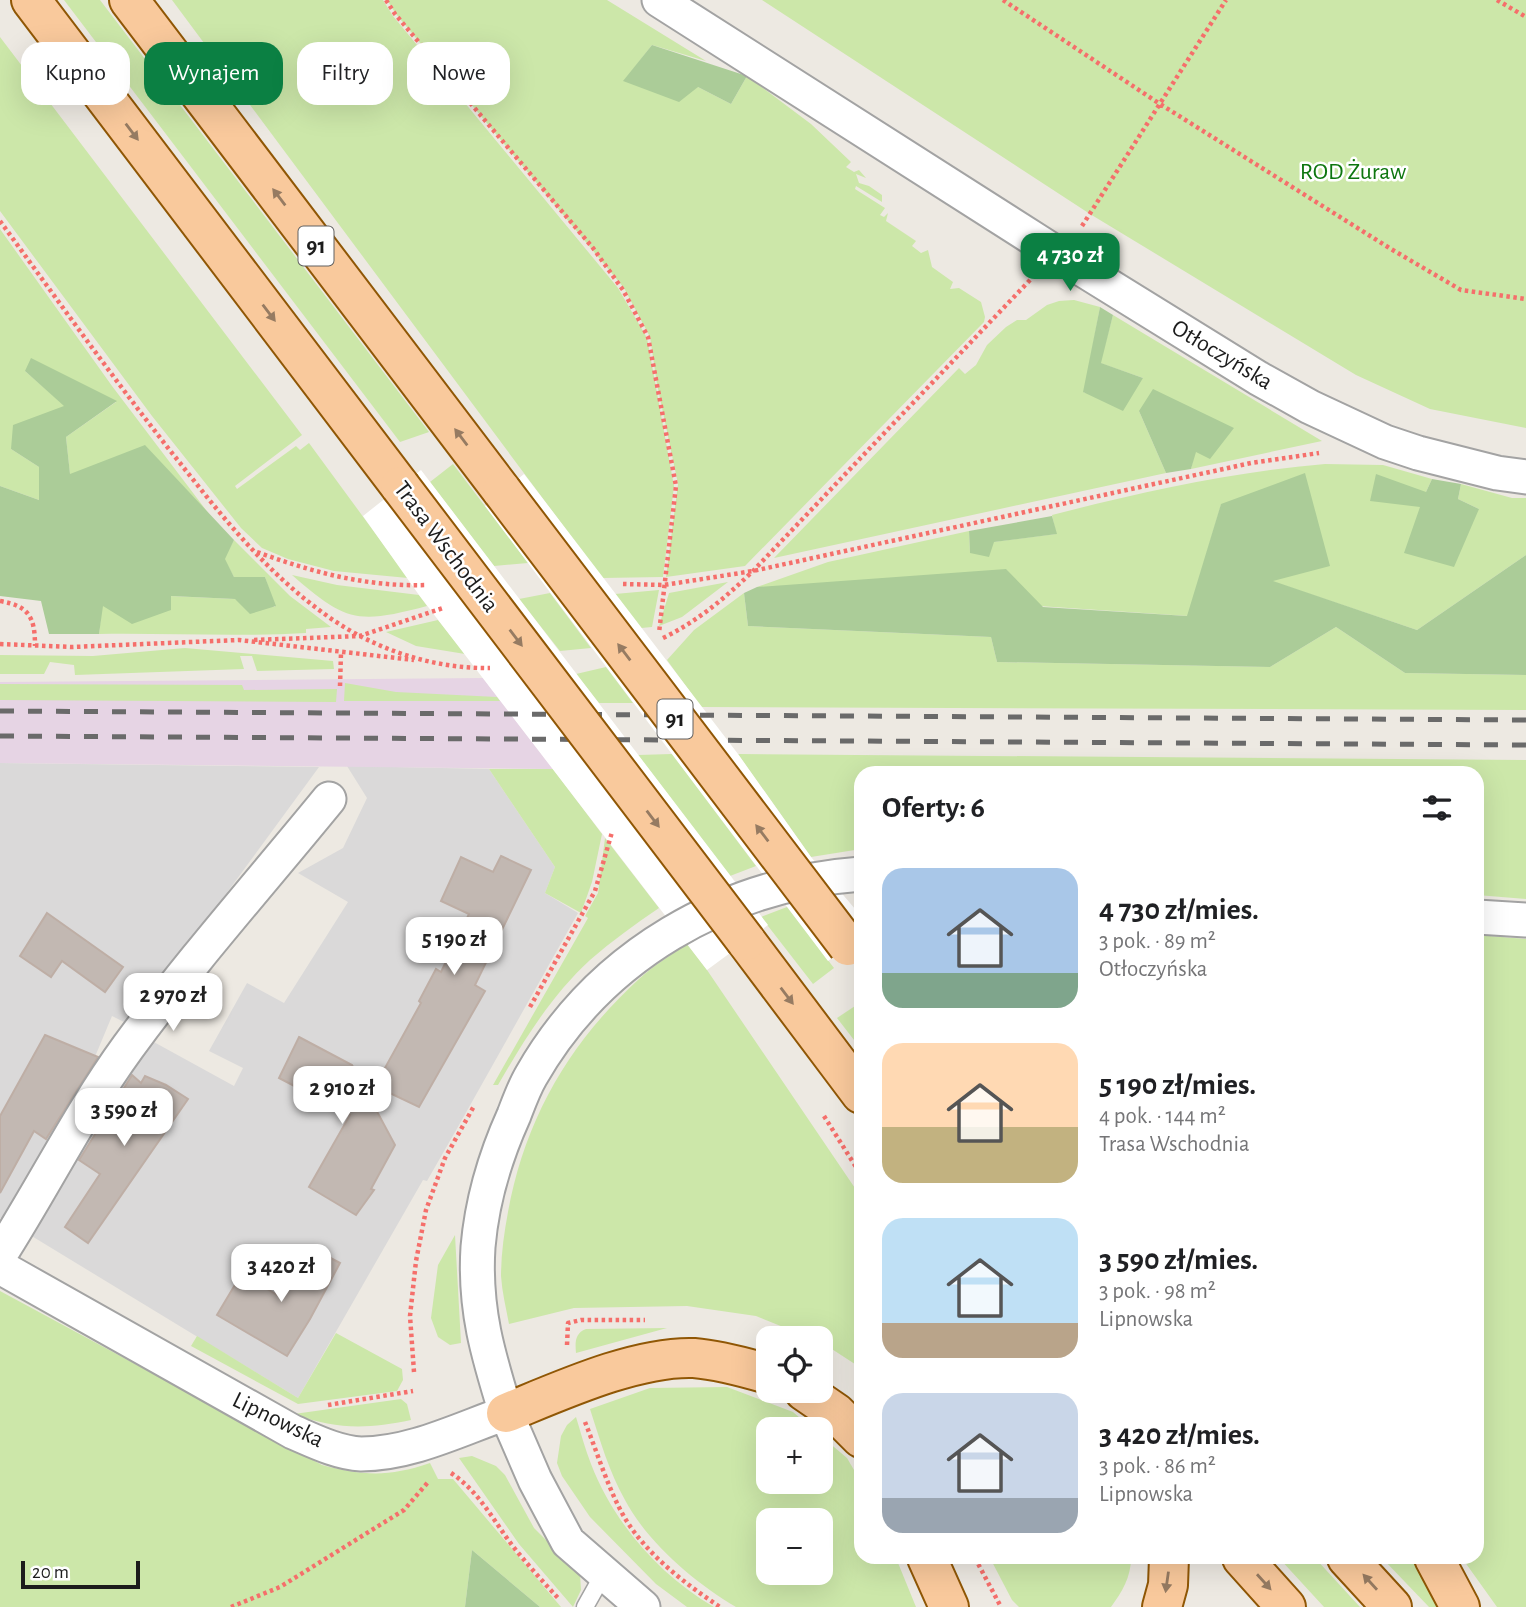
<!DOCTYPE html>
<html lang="pl">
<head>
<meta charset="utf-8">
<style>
  :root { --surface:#fff; --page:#f6f6f6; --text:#202124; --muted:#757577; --accent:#0b8043 }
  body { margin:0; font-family:"Alegreya Sans",sans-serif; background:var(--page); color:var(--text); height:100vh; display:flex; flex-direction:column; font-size:26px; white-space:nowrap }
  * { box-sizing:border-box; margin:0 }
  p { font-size:23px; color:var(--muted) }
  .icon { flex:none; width:38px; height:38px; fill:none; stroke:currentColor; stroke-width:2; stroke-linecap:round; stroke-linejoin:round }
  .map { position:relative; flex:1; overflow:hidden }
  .panel { position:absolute; left:854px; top:766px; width:630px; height:798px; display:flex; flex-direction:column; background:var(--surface); border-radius:21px; box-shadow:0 7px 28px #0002 }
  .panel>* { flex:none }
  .guide { position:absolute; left:21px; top:42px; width:665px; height:63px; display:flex; gap:14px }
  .controls { position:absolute; left:756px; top:1326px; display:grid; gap:14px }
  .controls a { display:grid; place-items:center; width:77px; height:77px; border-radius:14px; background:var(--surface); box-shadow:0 7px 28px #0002; font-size:35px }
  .scale { position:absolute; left:21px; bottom:18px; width:119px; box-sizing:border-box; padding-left:7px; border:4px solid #1c1c1c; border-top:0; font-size:19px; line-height:24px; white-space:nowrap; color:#1c1c1c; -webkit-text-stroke:5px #fff; paint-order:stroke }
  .price { position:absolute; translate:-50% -60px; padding:0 16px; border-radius:14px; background:#fff; color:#222; font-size:23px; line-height:46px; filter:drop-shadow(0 2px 4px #0008) }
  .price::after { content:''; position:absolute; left:50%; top:42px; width:21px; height:16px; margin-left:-10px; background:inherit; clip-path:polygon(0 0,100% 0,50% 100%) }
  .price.current { background:var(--accent); color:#fff }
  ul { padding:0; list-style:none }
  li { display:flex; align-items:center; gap:21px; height:175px; padding:0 28px }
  li span { display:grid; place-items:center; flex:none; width:196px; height:140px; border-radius:21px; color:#555 }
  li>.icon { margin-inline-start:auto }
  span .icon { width:84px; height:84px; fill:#fffc; stroke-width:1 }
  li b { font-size:30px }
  h2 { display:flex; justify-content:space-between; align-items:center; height:84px; padding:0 28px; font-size:30px }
  .tag { padding:0 24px; border-radius:21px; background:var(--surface); box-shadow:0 7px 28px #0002; font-size:24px; line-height:63px }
  .tag.current { background:var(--accent); color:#fff }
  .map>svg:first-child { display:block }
  .residential { fill:#dad9d9 }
  .industrial { fill:#e6d4e4 }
  .grass { fill:#cce7a9; fill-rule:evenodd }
  .forest { fill:#abcc98 }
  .pier { fill:#fff }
  .building { fill:#c2b8b2; stroke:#beaea5; stroke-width:2 }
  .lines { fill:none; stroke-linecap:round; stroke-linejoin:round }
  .service-casing { stroke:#a3a3a3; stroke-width:19 }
  .minor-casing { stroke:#a3a3a3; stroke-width:37 }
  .primary-casing { stroke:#905705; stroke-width:42 }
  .path { stroke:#f56f6b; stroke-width:4.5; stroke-dasharray:3.5 3.5; stroke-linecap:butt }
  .service { stroke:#fff; stroke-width:16 }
  .minor { stroke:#fff; stroke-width:33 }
  .primary { stroke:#f9c99c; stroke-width:38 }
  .rail { stroke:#6a6a6a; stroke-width:5; stroke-dasharray:14 14; stroke-linecap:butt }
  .primary-bridge-casing { stroke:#905705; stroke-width:42; stroke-linecap:butt }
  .primary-bridge { stroke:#f9c99c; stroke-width:38 }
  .oneway { fill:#967b62 }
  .labels { text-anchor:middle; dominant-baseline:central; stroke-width:5; stroke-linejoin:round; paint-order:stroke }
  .shield { fill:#fff; stroke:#606060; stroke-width:2 }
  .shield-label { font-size:23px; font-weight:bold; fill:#1c1c1c }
  .park-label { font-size:24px; fill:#0e760f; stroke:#fff }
  .street-label { font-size:24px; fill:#1c1c1c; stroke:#fff }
</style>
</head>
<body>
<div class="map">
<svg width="1526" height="1607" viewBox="0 0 1526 1607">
  <rect width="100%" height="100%" fill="#ede9e2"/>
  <!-- residential -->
  <path class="residential" d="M 0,763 L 319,767 L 130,1025 L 112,1016 L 84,1083 L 5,1221 L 0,1218 Z
    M 347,766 L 489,769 L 555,867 L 545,893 L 578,913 L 459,1125 L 427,1181 L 423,1180 L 298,1398 L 30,1235 L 98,1118 L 152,1041 L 234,1086 L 243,1068 L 209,1051 L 247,983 L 284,1003 L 348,902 L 298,873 L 343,848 L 367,798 Z"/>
  <!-- industrial -->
  <path class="industrial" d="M 483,678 L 553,769 L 0,763 L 0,682 Z"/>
  <!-- grass -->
  <path class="grass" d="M 64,0 L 100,0 L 429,432 L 400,442 Z
    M 172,0 L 383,0 L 393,16 L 618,288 L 647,338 L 674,486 L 663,577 L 602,578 Z
    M 387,0 L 607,0 L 706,61 L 652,45 L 624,81 L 698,87 L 731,104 L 747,76 L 811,124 L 851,162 L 846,167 L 854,172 L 859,170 L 866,178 L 856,174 L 859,183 L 869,186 L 882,195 L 882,202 L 856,186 L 855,189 L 885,208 L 880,215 L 884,217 L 888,213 L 886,221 L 916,241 L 912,246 L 921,253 L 928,250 L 932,267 L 953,282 L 950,289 L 959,288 L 981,302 L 985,317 L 984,322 L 745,566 L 666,577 L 678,484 L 657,384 L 650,337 L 624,288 L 396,14 Z
    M 762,0 L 1526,0 L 1526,428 L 1430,409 L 1356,375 L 1090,214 Z
    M 0,37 L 302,435 L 235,486 L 237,489 L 296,446 L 300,450 L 309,443 L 408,578 L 334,571 L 288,559 L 262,548 L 241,528 L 152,416 L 0,211 Z
    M 0,229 L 112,386 L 209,514 L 145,446 L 70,475 L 66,437 L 116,402 L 25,371 L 65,406 L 11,449 L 39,467 L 39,500 L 0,486 Z
    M 1074,300 L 1100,307 L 1084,393 L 1143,378 L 1100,363 L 1113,315 L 1322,441 L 1191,469 L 1195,452 L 1139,411 L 1166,473 L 774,558 L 959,368 L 965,374 L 976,365 L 987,345 L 1006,327 L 1017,320 L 1026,320 L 1047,305 L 1059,301 Z
    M 453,464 L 528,563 L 494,566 L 430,482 Z
    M 1325,464 L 1383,465 L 1432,479 L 1426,492 L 1370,500 L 1479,509 L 1458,499 L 1461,484 L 1512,498 L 1526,498 L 1526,555 L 1417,630 L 1271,581 L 1221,505 L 1188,616 L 757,587 L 828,562 L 969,531 L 970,553 L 993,542 L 1056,534 L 1052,515 C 1142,492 1232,472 1325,464 Z
    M 234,540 L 290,596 L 331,627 L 306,629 L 306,633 C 237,637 168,633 99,634 L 102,606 L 170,596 L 235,599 L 275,607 L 265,577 L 234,577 L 224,559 Z
    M 292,575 L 337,585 L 419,595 L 427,606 C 358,624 347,623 292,575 Z
    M 728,582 L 682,617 L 659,626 L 669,593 Z
    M 659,590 L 652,627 L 641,628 L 615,594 Z
    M 550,593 L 591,648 L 560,651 L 519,599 Z
    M 744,593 L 748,626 L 991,637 L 997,662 L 1270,667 L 1336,627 L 1405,673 L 1526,675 L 1526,710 L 701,707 L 667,660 L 694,630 Z
    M 438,620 L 465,654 L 416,646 L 386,632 Z
    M 185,648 L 333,661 L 334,669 L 257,671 L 252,656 L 240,656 L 244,669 L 75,675 L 74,665 L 50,662 L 44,674 L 0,674 L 0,655 L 93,656 Z
    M 606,667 L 633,703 L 599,703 L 576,674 Z
    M 345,683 L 396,692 L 497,697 L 500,701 L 344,701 Z
    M 0,684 L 242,685 L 244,690 L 337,689 L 336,702 L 0,700 Z
    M 672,754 L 756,866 L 730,876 L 638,755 Z
    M 738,754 L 1526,760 L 1526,899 L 1477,895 L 1477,774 L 861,774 L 861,849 L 811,857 Z
    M 489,769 L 553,769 L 602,834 L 592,882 L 581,913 L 545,893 L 555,867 Z
    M 605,838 L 659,908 C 635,924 612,941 590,960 C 551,996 524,1040 498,1085 L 493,1085 L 588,918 L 585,916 L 598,893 Z
    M 787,907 L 834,968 L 813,984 L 761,917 Z
    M 1477,935 L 1526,939 L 1526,1607 L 1497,1607 L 1462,1558 L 1477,1558 Z
    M 687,944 L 707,970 L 861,1197 L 861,1368 L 821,1342 L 821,1339 L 813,1339 L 756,1316 L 687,1306 L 574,1308 L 509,1324 C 506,1308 502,1292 501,1276 C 501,1255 504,1233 508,1212 C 525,1119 569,1043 639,979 C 653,966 671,955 687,944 Z
    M 861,1002 L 861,1049 L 837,1018 Z
    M 455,1235 L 461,1343 L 450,1345 L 438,1337 L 431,1318 L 438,1265 Z
    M 0,1291 L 322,1465 C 364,1476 389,1477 430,1463 L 438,1479 L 453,1479 L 561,1607 L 540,1607 L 472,1550 L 465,1607 L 0,1607 Z
    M 667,1328 L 576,1353 C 575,1342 575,1333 586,1329 Z
    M 336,1333 L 402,1369 L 403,1380 L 397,1391 L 298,1404 L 191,1346 L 197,1336 L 298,1398 Z
    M 727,1387 L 793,1412 L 814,1430 L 768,1430 L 768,1482 L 821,1482 L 821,1436 L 847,1458 L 861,1482 L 861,1558 L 896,1558 L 916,1607 L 736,1607 C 695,1583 647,1542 625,1500 C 609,1472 600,1440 590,1409 L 650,1388 ZM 768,1521 L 821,1521 L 821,1573 L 768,1573 Z
    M 401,1399 L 407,1404 L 411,1420 C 368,1429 337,1430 294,1414 Z
    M 576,1417 C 581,1433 585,1449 591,1464 C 614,1523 659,1575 714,1607 L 687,1607 L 656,1584 L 590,1517 L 562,1476 L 557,1463 L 561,1436 L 567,1425 Z
    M 472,1456 L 496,1466 L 505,1475 L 534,1528 L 580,1574 L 581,1590 L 573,1607 L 519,1544 L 459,1458 Z
    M 990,1558 L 1131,1558 C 1131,1577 1122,1592 1111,1607 L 1019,1607 L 1012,1600 Z
    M 1279,1558 L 1315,1558 L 1360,1607 L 1324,1607 Z
    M 1382,1558 L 1414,1558 L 1444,1607 L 1429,1607 Z"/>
  <!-- forest -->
  <path class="forest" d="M 652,45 L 747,76 L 731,104 L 698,87 L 679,102 L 623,81 Z
    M 1100,307 L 1113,315 L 1101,363 L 1143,378 L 1123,411 L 1083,392 Z
    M 31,358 L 117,401 L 66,437 L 70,474 L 145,445 L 234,540 L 225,559 L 234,577 L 265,577 L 276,606 L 250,614 L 235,599 L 171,596 L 171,610 L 132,624 L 103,606 L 99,634 L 49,634 L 41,601 L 0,596 L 0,486 L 39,500 L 39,467 L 11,449 L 13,425 L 64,406 L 25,371 Z
    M 1153,389 L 1234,428 L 1210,459 L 1196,452 L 1191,469 L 1166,473 L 1139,411 Z
    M 1305,473 L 1330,566 L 1273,581 L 1417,630 L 1526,555 L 1526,675 L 1405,673 L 1336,627 L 1270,667 L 997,662 L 991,637 L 748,626 L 744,593 L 757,587 L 1006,569 L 1043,607 L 1187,616 L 1221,504 Z
    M 1376,474 L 1426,492 L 1432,479 L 1461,484 L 1458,499 L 1479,509 L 1454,567 L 1404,553 L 1420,507 L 1370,501 Z
    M 1052,516 L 1057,534 L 994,542 L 989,557 L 970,553 L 969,531 Z
    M 472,1550 L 540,1607 L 465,1607 Z"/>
  <!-- pier -->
  <path class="pier" d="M 421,470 L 768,925 L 707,970 L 419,595 L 363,516 Z
    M 524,474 L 738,754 L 811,857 L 861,916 L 861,936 L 828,961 L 485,506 Z"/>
  <!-- building -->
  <path class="building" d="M 501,856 L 531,870 L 475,985 L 485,991 L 419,1107 L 375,1086 L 421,1003 L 419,1001 L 436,969 L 441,972 L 469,914 L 441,901 L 461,857 L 493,872 Z
    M 47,913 L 123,967 L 105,992 L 62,961 L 51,977 L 20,956 Z
    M 45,1035 L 98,1057 L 46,1139 L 34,1131 L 0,1193 L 0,1116 Z
    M 299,1037 L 352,1065 L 395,1145 L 371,1189 L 374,1190 L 356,1215 L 309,1187 L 350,1115 L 279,1078 Z
    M 132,1075 L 141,1083 L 145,1076 L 166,1085 L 188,1099 L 88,1243 L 65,1227 L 100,1174 L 79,1160 Z
    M 310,1247 L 340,1263 L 310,1319 L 287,1356 L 217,1315 L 236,1283 L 246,1289 L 252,1279 L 280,1297 Z"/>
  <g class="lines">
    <!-- service casing -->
    <g class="service-casing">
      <path id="service" d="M 585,1607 L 604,1573"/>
    </g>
    <!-- minor casing -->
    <g class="minor-casing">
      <path id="minor" d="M 659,0 L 1056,253 L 1258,378 L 1310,407 L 1385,442 L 1418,453 L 1497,473 L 1526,477
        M 1477,917 L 1526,920
        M 0,1255 C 44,1186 80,1113 128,1047 C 191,961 262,881 329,799
        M 0,1267 L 293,1432 C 314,1441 338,1453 361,1454 C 411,1454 460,1429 506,1413 L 535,1480 L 568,1542 L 643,1607
        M 506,1413 C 488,1355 474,1309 478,1247 C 482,1200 495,1157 514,1115 C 519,1102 524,1088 531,1076 C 600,955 725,884 861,874"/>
    </g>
    <!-- primary casing -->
    <g class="primary-casing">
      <path id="primary" d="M 31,0 L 400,486
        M 129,0 L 502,491
        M 746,941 L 861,1094
        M 804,1391 L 836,1413 L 861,1438
        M 506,1413 C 560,1391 636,1356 694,1358 C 719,1360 744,1367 768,1374
        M 927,1558 L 949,1607
        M 1242,1558 L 1286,1607
        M 1347,1558 L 1392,1607
        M 1434,1558 L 1460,1607
        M 1162,1607 L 1168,1585 L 1169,1558"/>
    </g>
    <!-- path -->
    <path class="path" d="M 386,0 L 395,14 L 593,248 L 623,290 L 648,337 L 676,486 L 659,633
      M 1003,0 L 1160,104 L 1391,249 L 1461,290 L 1526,299
      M 1497,0 L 1526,17
      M 0,221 C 59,302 117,384 180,463 C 223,518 268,574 326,615 C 373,649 433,669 490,668
      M 1082,226 L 1226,0
      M 257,552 C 312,572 366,587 426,585
      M 623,584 L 664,585 L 753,571 L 1251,463 L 1319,453
      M 0,601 C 29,606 35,617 35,646
      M 663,638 C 698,621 725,598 753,571 L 1031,279
      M 254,640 L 360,636 L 443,608
      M 0,644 L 72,647 L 239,640 L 414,660
      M 340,686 L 341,653
      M 530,1007 L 595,891 L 612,832
      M 824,1116 L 861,1175
      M 567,1345 L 568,1323 L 581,1320 L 645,1320
      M 414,1372 L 410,1316 L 416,1261 L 426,1210 L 445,1158 L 474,1106
      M 328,1405 L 413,1391
      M 585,1422 C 597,1452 607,1485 622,1513 C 644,1553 683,1582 720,1607
      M 451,1473 C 480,1492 494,1522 515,1549 C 529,1566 544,1583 559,1599
      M 975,1558 L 1001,1607
      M 231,1607 L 280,1587 L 404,1510 L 429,1481"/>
    <!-- service -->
    <use href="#service" class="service"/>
    <!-- minor -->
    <use href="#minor" class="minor"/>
    <!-- primary -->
    <use href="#primary" class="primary"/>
    <!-- rail -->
    <path class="rail" d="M 0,711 L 1526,720
      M 0,736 L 1526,745"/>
    <!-- primary-bridge casing -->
    <g class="primary-bridge-casing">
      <path id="primary-bridge" d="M 400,486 L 746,941
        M 502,491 L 848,946"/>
    </g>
    <!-- primary-bridge -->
    <use href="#primary-bridge" class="primary-bridge"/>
  </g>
  <!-- one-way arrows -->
  <defs><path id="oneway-solid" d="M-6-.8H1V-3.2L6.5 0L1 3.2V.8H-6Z" transform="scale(1.75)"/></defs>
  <g class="oneway">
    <use href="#oneway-solid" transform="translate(132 132) rotate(53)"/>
    <use href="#oneway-solid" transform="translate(279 197) rotate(-127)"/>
    <use href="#oneway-solid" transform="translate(269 313) rotate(53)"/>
    <use href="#oneway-solid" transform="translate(461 437) rotate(-127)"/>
    <use href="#oneway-solid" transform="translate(516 638) rotate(53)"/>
    <use href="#oneway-solid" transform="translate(624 652) rotate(-127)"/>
    <use href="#oneway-solid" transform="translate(653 819) rotate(53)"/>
    <use href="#oneway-solid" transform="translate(762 833) rotate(-127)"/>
    <use href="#oneway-solid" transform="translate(787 996) rotate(53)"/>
    <use href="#oneway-solid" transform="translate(1167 1582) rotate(98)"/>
    <use href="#oneway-solid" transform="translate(1264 1582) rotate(48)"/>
    <use href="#oneway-solid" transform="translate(1370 1582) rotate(-132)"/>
  </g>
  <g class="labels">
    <!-- shield labels -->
    <g class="shield">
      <rect x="298.5" y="226.5" width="35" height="39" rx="5"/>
      <rect x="657.5" y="699.5" width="35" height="39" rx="5"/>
    </g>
    <g class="shield-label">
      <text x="316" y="246">91</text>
      <text x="675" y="719">91</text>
    </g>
    <!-- park labels -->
    <g class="park-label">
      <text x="1353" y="172">ROD Żuraw</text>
    </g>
    <!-- street labels -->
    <g class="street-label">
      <text transform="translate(1222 355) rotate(31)">Otłoczyńska</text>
      <text transform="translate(446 547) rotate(53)">Trasa Wschodnia</text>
      <text transform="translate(278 1420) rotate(26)">Lipnowska</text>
    </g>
  </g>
</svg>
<div class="controls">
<a><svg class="icon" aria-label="locate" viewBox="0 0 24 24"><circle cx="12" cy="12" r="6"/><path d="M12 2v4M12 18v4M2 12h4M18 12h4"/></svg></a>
<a>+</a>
<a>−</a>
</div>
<div class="scale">20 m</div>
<b class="price current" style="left:1070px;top:293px">4 730 zł</b>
<b class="price" style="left:454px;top:977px">5 190 zł</b>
<b class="price" style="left:173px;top:1033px">2 970 zł</b>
<b class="price" style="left:342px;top:1126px">2 910 zł</b>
<b class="price" style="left:124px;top:1148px">3 590 zł</b>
<b class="price" style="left:281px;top:1304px">3 420 zł</b>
<div class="guide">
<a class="tag">Kupno</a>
<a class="tag current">Wynajem</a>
<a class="tag">Filtry</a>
<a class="tag">Nowe</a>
</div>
<section class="panel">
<h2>Oferty: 6<svg class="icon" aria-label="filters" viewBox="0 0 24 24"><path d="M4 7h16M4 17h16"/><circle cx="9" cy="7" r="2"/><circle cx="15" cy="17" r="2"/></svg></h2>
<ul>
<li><span style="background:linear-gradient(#a9c7e8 75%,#7fa58c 0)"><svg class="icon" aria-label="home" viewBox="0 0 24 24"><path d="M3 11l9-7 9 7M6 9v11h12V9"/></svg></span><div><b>4 730 zł/mies.</b><p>3 pok. · 89 m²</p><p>Otłoczyńska</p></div></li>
<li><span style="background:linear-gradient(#ffd9b3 60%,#c2b280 0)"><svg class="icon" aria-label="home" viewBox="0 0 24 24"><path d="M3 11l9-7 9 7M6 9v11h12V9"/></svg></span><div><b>5 190 zł/mies.</b><p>4 pok. · 144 m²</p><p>Trasa Wschodnia</p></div></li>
<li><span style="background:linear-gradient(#bfe0f5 75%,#b9a48a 0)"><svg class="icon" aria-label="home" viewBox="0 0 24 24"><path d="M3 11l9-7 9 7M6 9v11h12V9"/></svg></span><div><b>3 590 zł/mies.</b><p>3 pok. · 98 m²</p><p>Lipnowska</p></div></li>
<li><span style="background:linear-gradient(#c9d6e8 75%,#9aa5b1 0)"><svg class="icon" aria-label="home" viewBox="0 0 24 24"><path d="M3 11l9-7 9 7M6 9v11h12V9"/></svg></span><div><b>3 420 zł/mies.</b><p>3 pok. · 86 m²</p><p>Lipnowska</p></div></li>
</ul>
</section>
</div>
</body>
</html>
